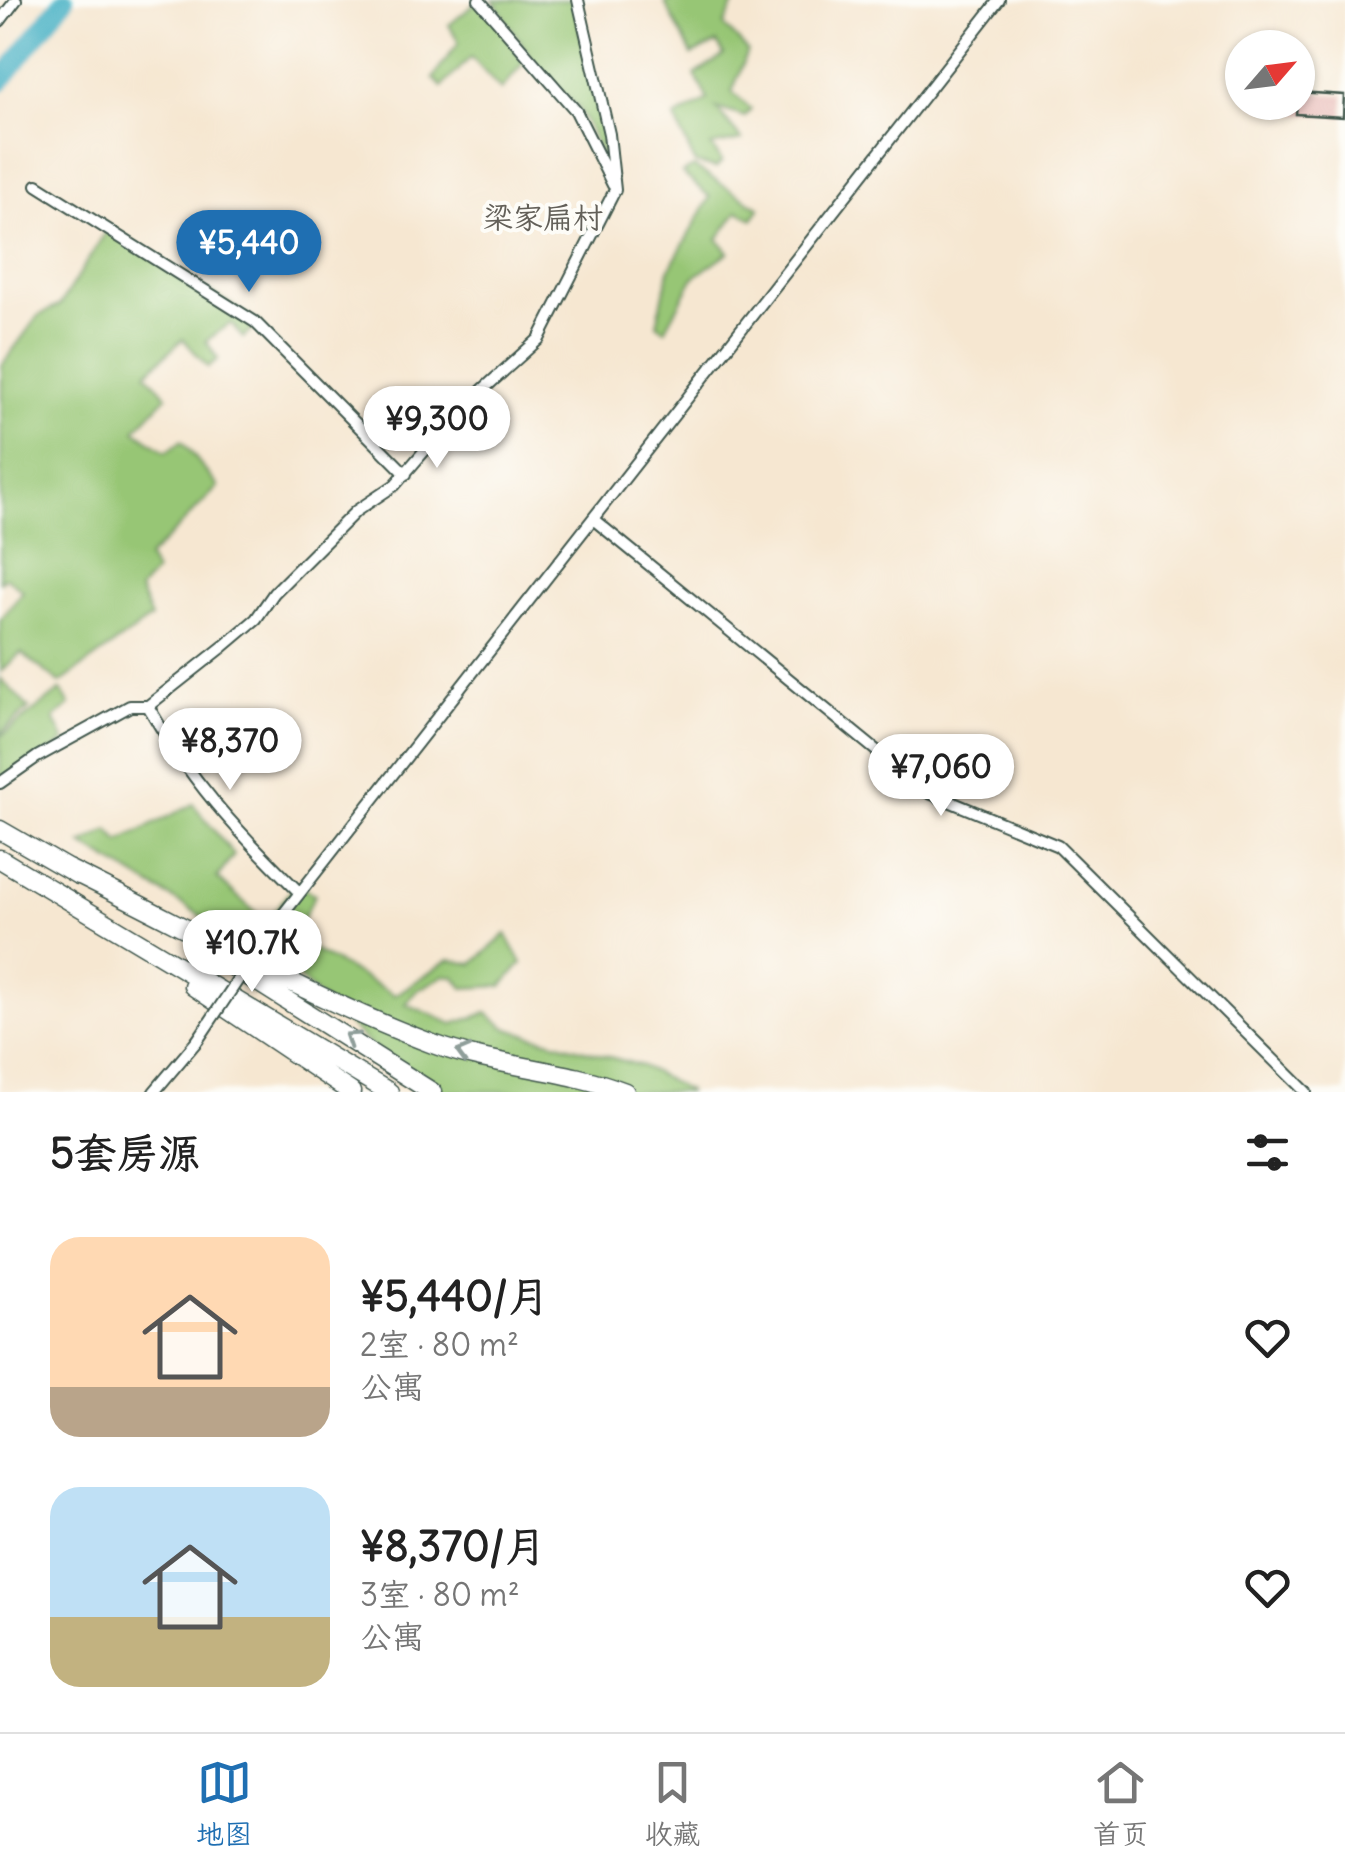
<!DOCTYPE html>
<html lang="zh">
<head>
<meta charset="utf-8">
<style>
  :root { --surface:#fff; --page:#f6f6f6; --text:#222; --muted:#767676; --line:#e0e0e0; --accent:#1f6fb2 }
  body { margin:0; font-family:Delius,"LXGW WenKai TC",sans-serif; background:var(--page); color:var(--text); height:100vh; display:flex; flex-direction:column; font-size:38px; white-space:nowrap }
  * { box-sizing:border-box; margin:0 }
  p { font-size:32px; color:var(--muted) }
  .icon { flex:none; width:55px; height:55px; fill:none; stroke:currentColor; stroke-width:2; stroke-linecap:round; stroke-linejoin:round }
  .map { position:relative; height:1092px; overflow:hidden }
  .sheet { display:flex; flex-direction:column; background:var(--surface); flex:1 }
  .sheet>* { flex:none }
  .needle { width:65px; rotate:62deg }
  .controls { position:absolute; left:1225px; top:30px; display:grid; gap:20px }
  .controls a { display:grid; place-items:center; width:90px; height:90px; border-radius:50%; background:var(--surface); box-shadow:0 2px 8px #0004; font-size:50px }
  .price { position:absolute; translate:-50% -85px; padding:0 22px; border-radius:35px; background:#fff; color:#222; font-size:32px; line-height:65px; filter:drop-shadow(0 2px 5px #0008) }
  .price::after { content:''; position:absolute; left:50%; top:60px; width:30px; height:22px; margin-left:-15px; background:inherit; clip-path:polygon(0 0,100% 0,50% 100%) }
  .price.on { background:var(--accent); color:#fff }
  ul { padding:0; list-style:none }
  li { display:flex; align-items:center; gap:30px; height:250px; padding:0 50px }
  li span { display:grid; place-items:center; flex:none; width:280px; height:200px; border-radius:30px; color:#555 }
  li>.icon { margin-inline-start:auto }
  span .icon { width:120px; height:120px; fill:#fffc; stroke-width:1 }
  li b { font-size:42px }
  h2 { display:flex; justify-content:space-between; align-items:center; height:120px; padding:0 50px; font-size:42px }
  .menu { display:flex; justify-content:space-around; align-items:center; height:140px; border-top:2px solid var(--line); background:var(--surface); font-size:28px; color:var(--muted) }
  .menu a { display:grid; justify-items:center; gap:5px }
  .menu .on { color:var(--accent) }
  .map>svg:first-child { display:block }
  .green { fill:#97c674; stroke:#5b8254; stroke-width:2.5 }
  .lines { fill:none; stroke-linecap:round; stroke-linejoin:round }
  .river { stroke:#47b1c5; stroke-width:20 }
  .building { fill:#e0a09e }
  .minor-casing { stroke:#3f564c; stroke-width:14 }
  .motorway-casing { stroke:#3f564c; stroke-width:21 }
  .minor { stroke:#fff; stroke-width:10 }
  .motorway { stroke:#fff; stroke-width:18 }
  .minor-bridge-casing { stroke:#3f564c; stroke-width:14; stroke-linecap:butt }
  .minor-bridge { stroke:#fff; stroke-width:10 }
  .oneway { stroke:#8f9e9a }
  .labels { text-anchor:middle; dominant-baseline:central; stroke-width:8; stroke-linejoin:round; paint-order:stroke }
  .quarter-label { font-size:30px; fill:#636059; stroke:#fdfcf7 }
</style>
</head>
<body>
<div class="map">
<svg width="1345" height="1092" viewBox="0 0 1345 1092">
  <rect width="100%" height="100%" fill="#fdfcf7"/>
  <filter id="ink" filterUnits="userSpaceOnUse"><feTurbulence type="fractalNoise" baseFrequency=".01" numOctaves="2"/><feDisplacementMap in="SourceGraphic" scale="20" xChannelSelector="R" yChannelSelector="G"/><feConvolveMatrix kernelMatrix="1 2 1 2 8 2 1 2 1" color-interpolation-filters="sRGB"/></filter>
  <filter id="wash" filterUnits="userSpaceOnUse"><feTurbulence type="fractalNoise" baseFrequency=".0048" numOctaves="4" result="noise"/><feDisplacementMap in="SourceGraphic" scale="40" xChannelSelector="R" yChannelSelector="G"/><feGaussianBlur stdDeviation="2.25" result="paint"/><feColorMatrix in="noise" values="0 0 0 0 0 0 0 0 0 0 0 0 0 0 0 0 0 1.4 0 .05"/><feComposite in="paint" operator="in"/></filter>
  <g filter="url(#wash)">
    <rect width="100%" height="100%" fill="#f6e7d1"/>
    <!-- green -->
    <path class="green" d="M 479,0 L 485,0 L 524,62 L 501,90 L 471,57 L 442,87 L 433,78 L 459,42 L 449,25 Z
      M 493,0 L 579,0 L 577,15 L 613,179 L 579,109 L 538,68 Z
      M 670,0 L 736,0 L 724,26 L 748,51 L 732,92 L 751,109 L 745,117 L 716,108 L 742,140 L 711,146 L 722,161 L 716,168 L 695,163 L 675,118 L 708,100 L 695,75 L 724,55 L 717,43 L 692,55 L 665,3 Z
      M 694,167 L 760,208 L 753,219 L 738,211 L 718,239 L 729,252 L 694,277 L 665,330 L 657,324 L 669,270 L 710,197 L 682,173 Z
      M 108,228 L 260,323 L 243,338 L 231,323 L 206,341 L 218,359 L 208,367 L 183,339 L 146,373 L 167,396 L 135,430 L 166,452 L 182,441 L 218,487 L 148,558 L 155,572 L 139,590 L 151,618 L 60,683 L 21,653 L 0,672 L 0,620 L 23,591 L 6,577 L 0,582 L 2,365 L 38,316 L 60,305 Z
      M 0,678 L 29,708 L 0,734 Z
      M 61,690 L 70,705 L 54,718 L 65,742 L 0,784 L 0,737 Z
      M 193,804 L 234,855 L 217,878 L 257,914 L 238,938 L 82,844 L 109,830 L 119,842 Z
      M 297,884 L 315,895 L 292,938 L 395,995 L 449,960 L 473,964 L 506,934 L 522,963 L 502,986 L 463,988 L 455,977 L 445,975 L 416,991 L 406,1004 L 453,1024 L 487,1013 L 508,1029 L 642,1066 L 689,1092 L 420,1092 L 254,935 Z"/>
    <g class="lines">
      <!-- river -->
      <path class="river" d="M 0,82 L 64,0"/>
    </g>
    <g id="blocks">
      <!-- building -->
      <path class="building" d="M 1298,92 L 1344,95 L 1343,117 L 1296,114 Z"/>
    </g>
  </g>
  <g filter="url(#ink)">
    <use href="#blocks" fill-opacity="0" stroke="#3f564c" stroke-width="2.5"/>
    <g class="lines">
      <!-- minor casing -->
      <g class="minor-casing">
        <path id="minor" d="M 479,0 L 576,111 L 613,185
          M 0,21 L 16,0
          M 37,185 L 255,322 L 406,474
          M 593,519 L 927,792 L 1058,846 L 1306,1092
          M 148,706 C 192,783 236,830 298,891
          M 0,783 L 37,757 L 130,706 L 148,706 L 224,646 L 256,619 L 274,593 L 356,511 L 395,485 L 457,413 L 539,339 L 615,190 L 609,134 L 578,0
          M 274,926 L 999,0
          M 154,1092 L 197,1041"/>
      </g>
      <!-- motorway casing -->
      <g class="motorway-casing">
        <path id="motorway" d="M 0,830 L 78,875
          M 0,859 L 389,1092
          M 68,869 C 187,927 310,998 433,1044 C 495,1067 563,1068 625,1092
          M 196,943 L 432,1092
          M 193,986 L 351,1092"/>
      </g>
      <!-- minor -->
      <use href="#minor" class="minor"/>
      <!-- motorway -->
      <use href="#motorway" class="motorway"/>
      <!-- minor-bridge casing -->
      <g class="minor-bridge-casing">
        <path id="minor-bridge" d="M 197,1041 L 274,926"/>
      </g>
      <!-- minor-bridge -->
      <use href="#minor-bridge" class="minor-bridge"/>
    </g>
    <!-- one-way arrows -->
    <defs><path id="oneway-chevron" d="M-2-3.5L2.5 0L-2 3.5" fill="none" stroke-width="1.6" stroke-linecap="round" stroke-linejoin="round" transform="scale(2.5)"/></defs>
    <g class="oneway">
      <use href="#oneway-chevron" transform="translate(351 1038) rotate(-147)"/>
      <use href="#oneway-chevron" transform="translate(463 1053) rotate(-165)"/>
    </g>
  </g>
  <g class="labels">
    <!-- quarter labels -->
    <g class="quarter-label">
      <text x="543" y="217">梁家扁村</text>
    </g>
  </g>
</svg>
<div class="controls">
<a><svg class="needle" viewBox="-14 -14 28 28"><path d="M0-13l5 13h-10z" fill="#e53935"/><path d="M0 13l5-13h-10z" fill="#767676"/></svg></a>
</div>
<b class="price on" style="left:249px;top:295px">¥5,440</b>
<b class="price" style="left:437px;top:471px">¥9,300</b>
<b class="price" style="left:230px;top:793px">¥8,370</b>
<b class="price" style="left:941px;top:819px">¥7,060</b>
<b class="price" style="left:252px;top:995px">¥10.7K</b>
</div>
<section class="sheet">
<h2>5套房源<svg class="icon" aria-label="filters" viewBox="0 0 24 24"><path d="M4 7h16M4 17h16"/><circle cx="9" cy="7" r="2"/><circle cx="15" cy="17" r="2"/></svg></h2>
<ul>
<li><span style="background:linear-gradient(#ffd9b3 75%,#b9a48a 0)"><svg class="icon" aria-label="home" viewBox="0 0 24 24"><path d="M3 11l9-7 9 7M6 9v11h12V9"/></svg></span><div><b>¥5,440/月</b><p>2室 · 80 m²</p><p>公寓</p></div><svg class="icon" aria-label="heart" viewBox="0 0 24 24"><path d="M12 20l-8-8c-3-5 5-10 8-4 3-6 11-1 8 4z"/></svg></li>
<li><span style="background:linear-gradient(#bfe0f5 65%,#c2b280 0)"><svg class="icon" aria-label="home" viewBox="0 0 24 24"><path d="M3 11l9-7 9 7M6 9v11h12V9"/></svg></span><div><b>¥8,370/月</b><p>3室 · 80 m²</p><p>公寓</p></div><svg class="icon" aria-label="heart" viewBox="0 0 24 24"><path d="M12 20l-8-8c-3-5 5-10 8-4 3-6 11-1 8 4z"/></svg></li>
</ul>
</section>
<nav class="menu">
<a class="on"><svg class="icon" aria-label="map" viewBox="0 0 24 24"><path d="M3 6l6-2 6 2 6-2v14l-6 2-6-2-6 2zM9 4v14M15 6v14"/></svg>地图</a>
<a><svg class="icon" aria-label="saved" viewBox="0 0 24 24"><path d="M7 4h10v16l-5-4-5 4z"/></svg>收藏</a>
<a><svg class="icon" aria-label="home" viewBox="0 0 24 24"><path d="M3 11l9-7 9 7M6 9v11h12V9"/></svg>首页</a>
</nav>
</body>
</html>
